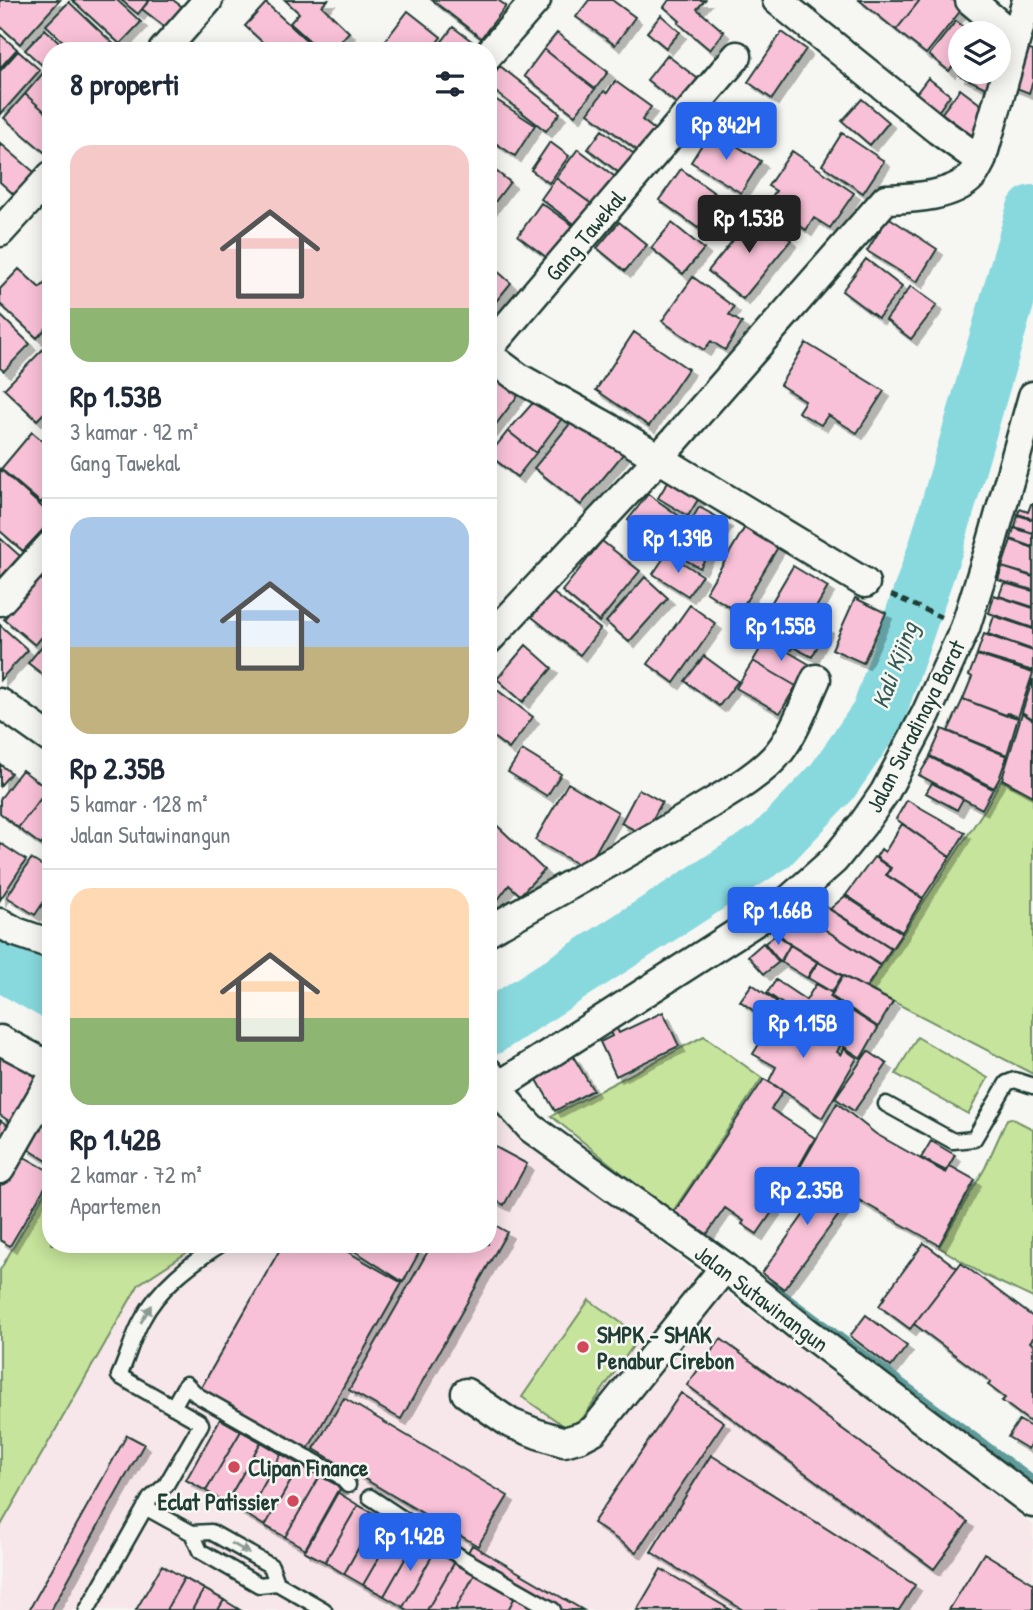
<!DOCTYPE html>
<html lang="id">
<head>
<meta charset="utf-8">
<style>
  :root { --surface:#fff; --page:#f6f6f7; --text:#1f2937; --muted:#747a83; --line:#e0e1e3; --accent:#2563eb }
  body { margin:0; font-family:"Patrick Hand",sans-serif; background:var(--page); color:var(--text); height:100vh; display:flex; flex-direction:column; font-size:26px; white-space:nowrap }
  * { box-sizing:border-box; margin:0 }
  p { font-size:23px; color:var(--muted) }
  .icon { flex:none; width:38px; height:38px; fill:none; stroke:currentColor; stroke-width:2; stroke-linecap:round; stroke-linejoin:round }
  .map { position:relative; flex:1; overflow:hidden }
  .panel { position:absolute; left:42px; top:42px; width:455px; height:1211px; display:flex; flex-direction:column; background:var(--surface); border-radius:28px; box-shadow:0 4px 18px #0003 }
  .panel>* { flex:none }
  .controls { position:absolute; left:948px; top:21px; display:grid; gap:14px }
  .controls a { display:grid; place-items:center; width:63px; height:63px; border-radius:50%; background:var(--surface); box-shadow:0 4px 18px #0003; font-size:35px }
  .price { position:absolute; translate:-50% -60px; padding:0 16px; border-radius:7px; background:var(--accent); color:#fff; font-size:23px; line-height:46px; filter:drop-shadow(0 2px 4px #0008) }
  .price::after { content:''; position:absolute; left:50%; top:42px; width:21px; height:16px; margin-left:-10px; background:inherit; clip-path:polygon(0 0,100% 0,50% 100%) }
  .price.selected { background:#222; color:#fff }
  ul { padding:0; list-style:none }
  li { display:grid; align-content:center; gap:14px; height:371px; padding:0 28px }
  li+li { border-top:2px solid var(--line) }
  li span { display:grid; place-items:center; height:217px; border-radius:21px; color:#555 }
  li>.icon { margin-inline-start:auto }
  span .icon { width:126px; height:126px; fill:#fffc; stroke-width:1 }
  li b { font-size:30px }
  h2 { display:flex; justify-content:space-between; align-items:center; height:84px; padding:0 28px; font-size:30px }
  .map>svg:first-child { display:block }
  .built { fill:#f7e6ea }
  .green { fill:#c6e49b; stroke:#729068; stroke-width:2 }
  .lines { fill:none; stroke-linecap:round; stroke-linejoin:round }
  .stream { stroke:#5e9b9a; stroke-width:9 }
  .river { stroke:#88d9de; stroke-width:54 }
  .building { fill:#f9c1d7; stroke:#1f3d34; stroke-width:2; filter:url(#shadow) }
  .service-casing { stroke:#1f3d34; stroke-width:19 }
  .minor-casing { stroke:#1f3d34; stroke-width:33 }
  .path { stroke:#1f3d34; stroke-width:4.5; stroke-dasharray:7 5; stroke-linecap:butt }
  .service { stroke:#f6f6f2; stroke-width:14 }
  .minor { stroke:#f6f6f2; stroke-width:28 }
  .oneway { fill:#8a9a93 }
  .poi-dot { fill:#d1495b; stroke:#f6f6f2; stroke-width:2.5 }
  .labels { text-anchor:middle; dominant-baseline:central; stroke-width:5; stroke-linejoin:round; paint-order:stroke }
  .street-label { font-size:23px; fill:#1f3d34; stroke:#f6f6f2 }
  .poi-label { font-size:23px; font-weight:bold; fill:#1f3d34; stroke:#f6f6f2; text-anchor:start }
  .water-label { font-size:24px; font-style:italic; fill:#345c56; stroke:#f6f6f2 }
</style>
</head>
<body>
<div class="map">
<svg width="1033" height="1610" viewBox="0 0 1033 1610">
  <defs>
    <filter id="shadow"><feDropShadow dx="6" dy="6" stdDeviation="0" flood-color="#0004"/></filter>
  </defs>
  <rect width="100%" height="100%" fill="#f6f6f2"/>
  <filter id="ink" filterUnits="userSpaceOnUse"><feTurbulence type="fractalNoise" baseFrequency=".0143" numOctaves="2"/><feDisplacementMap in="SourceGraphic" scale="14" xChannelSelector="R" yChannelSelector="G"/><feConvolveMatrix kernelMatrix="1 2 1 2 8 2 1 2 1" color-interpolation-filters="sRGB"/></filter>
  <g filter="url(#ink)">
    <!-- built -->
    <path class="built" d="M 496,1118 L 1033,1525 L 1033,1610 L 0,1610 L 0,1527 L 139,1284 L 200,1244 L 335,1244 L 403,1283 L 426,1244 L 488,1244 L 488,1132 Z"/>
    <!-- green -->
    <path class="green" d="M 1001,780 L 1033,797 L 1033,1074 L 867,988 L 985,809 Z
      M 704,1036 L 762,1078 L 673,1211 L 624,1175 L 551,1116 Z
      M 917,1037 L 988,1078 L 968,1114 L 896,1074 Z
      M 1011,1118 L 1033,1129 L 1033,1298 L 984,1275 L 939,1247 L 985,1168 L 1007,1119 Z
      M 51,1182 L 51,1244 L 200,1244 L 139,1284 L 0,1527 L 0,1270 Z
      M 589,1300 L 640,1336 L 573,1432 L 522,1397 Z"/>
    <g class="lines">
      <!-- stream -->
      <path class="stream" d="M 771,1286 L 1031,1479"/>
      <!-- river -->
      <path class="river" d="M 0,963 L 51,992
        M 488,1029 L 771,846 L 832,782 L 878,715 L 936,547 L 1033,212"/>
    </g>
    <!-- building -->
    <path class="building" d="M 0,0 L 60,0 L 20,44 L 0,26 Z
      M 72,0 L 117,0 L 141,22 L 120,44 Z
      M 121,0 L 149,0 L 138,14 Z
      M 150,0 L 173,0 L 189,12 L 173,33 L 142,9 Z
      M 285,0 L 328,0 L 322,6 L 349,32 L 332,51 L 321,51 L 290,23 L 299,13 Z
      M 432,0 L 498,0 L 506,6 L 481,38 Z
      M 589,0 L 612,0 L 635,17 L 615,45 L 576,17 Z
      M 669,0 L 705,0 L 697,9 L 724,32 L 710,50 L 678,23 L 680,21 L 664,7 Z
      M 859,0 L 920,0 L 896,30 Z
      M 920,0 L 961,0 L 966,4 L 926,54 L 896,30 Z
      M 69,2 L 121,51 L 73,51 L 46,25 Z
      M 266,3 L 318,51 L 272,51 L 245,26 Z
      M 408,11 L 441,37 L 430,51 L 381,51 L 379,49 Z
      M 661,15 L 680,32 L 666,48 L 647,32 Z
      M 956,21 L 972,33 L 961,33 L 961,56 L 949,71 L 929,55 Z
      M 453,27 L 481,48 L 478,51 L 435,51 Z
      M 45,29 L 69,51 L 51,51 L 51,73 L 25,50 Z
      M 782,32 L 806,49 L 772,99 L 748,82 Z
      M 557,33 L 608,72 L 595,89 L 544,49 Z
      M 0,34 L 17,49 L 0,68 Z
      M 544,49 L 595,89 L 575,115 L 524,76 Z
      M 1030,50 L 1033,51 L 1033,81 L 1029,93 L 1009,85 L 1021,53 Z
      M 18,51 L 40,70 L 0,115 L 0,71 Z
      M 667,55 L 706,85 L 686,111 L 647,80 Z
      M 500,66 L 560,113 L 546,131 L 488,86 L 488,81 Z
      M 961,71 L 993,72 L 996,93 L 959,75 Z
      M 44,72 L 51,78 L 51,117 L 25,94 Z
      M 928,78 L 950,95 L 935,116 L 912,99 Z
      M 615,81 L 651,107 L 642,120 L 655,130 L 638,151 L 588,113 L 604,91 L 607,93 Z
      M 960,89 L 992,113 L 973,137 L 942,113 Z
      M 25,94 L 51,117 L 51,145 L 44,152 L 4,118 Z
      M 495,99 L 535,125 L 515,156 L 488,138 L 488,108 Z
      M 862,99 L 889,122 L 870,145 L 842,121 Z
      M 602,130 L 642,160 L 627,179 L 588,149 Z
      M 711,130 L 761,161 L 741,193 L 691,162 Z
      M 842,133 L 884,161 L 863,193 L 822,165 Z
      M 550,142 L 569,156 L 549,183 L 531,170 Z
      M 0,143 L 40,177 L 20,200 L 0,182 Z
      M 578,149 L 622,182 L 600,210 L 556,178 Z
      M 792,151 L 854,193 L 830,228 L 814,218 L 806,230 L 767,203 L 776,191 L 768,186 Z
      M 488,165 L 510,182 L 488,211 Z
      M 681,169 L 720,197 L 698,228 L 659,200 Z
      M 556,178 L 600,210 L 585,232 L 541,199 Z
      M 541,203 L 578,229 L 554,263 L 518,236 Z
      M 756,212 L 791,240 L 743,299 L 708,271 Z
      M 888,217 L 937,249 L 917,282 L 867,251 Z
      M 619,222 L 647,245 L 625,271 L 597,248 Z
      M 672,223 L 704,249 L 683,274 L 651,248 Z
      M 866,259 L 902,287 L 878,318 L 842,291 Z
      M 488,263 L 511,283 L 488,311 Z
      M 19,269 L 40,288 L 49,279 L 51,281 L 51,323 L 37,338 L 0,304 L 0,289 Z
      M 693,277 L 734,307 L 729,315 L 742,323 L 725,350 L 711,341 L 704,350 L 662,321 Z
      M 911,286 L 937,305 L 911,339 L 886,320 Z
      M 0,315 L 30,344 L 4,371 L 0,368 Z
      M 634,332 L 688,369 L 649,426 L 596,390 Z
      M 806,343 L 884,391 L 857,433 L 828,415 L 821,425 L 798,412 L 805,401 L 780,385 Z
      M 47,345 L 51,348 L 51,406 L 37,420 L 4,389 Z
      M 498,366 L 525,386 L 491,431 L 488,429 L 488,379 Z
      M 539,396 L 569,409 L 536,453 L 508,431 Z
      M 577,415 L 624,453 L 581,505 L 534,468 Z
      M 508,431 L 536,453 L 517,477 L 489,455 Z
      M 32,432 L 51,448 L 51,491 L 41,503 L 1,469 Z
      M 0,469 L 51,515 L 51,521 L 23,551 L 0,531 Z
      M 675,470 L 705,488 L 688,516 L 658,498 Z
      M 648,494 L 682,518 L 662,545 L 628,520 Z
      M 1031,504 L 1033,504 L 1033,519 L 1018,514 L 1020,509 L 1028,512 Z
      M 699,507 L 726,522 L 700,568 L 673,553 Z
      M 1018,515 L 1033,520 L 1033,533 L 1015,527 Z
      M 745,527 L 778,547 L 739,613 L 706,592 Z
      M 1014,528 L 1033,534 L 1033,547 L 1011,539 Z
      M 0,538 L 20,556 L 0,578 Z
      M 1011,540 L 1033,548 L 1033,576 L 1002,567 Z
      M 602,541 L 640,571 L 599,622 L 562,591 Z
      M 667,553 L 702,575 L 688,596 L 653,574 Z
      M 793,566 L 828,587 L 810,618 L 827,628 L 812,657 L 793,647 L 791,650 L 756,629 Z
      M 1002,567 L 1033,577 L 1033,590 L 998,580 Z
      M 39,577 L 51,587 L 51,627 L 35,645 L 4,619 Z
      M 645,577 L 668,598 L 629,642 L 606,622 Z
      M 1004,583 L 1033,591 L 1033,607 L 999,596 Z
      M 552,592 L 600,629 L 580,655 L 532,617 Z
      M 994,595 L 1033,608 L 1033,628 L 989,613 Z
      M 855,598 L 886,613 L 863,663 L 832,649 Z
      M 690,605 L 716,624 L 674,683 L 648,664 Z
      M 994,616 L 1033,629 L 1033,650 L 988,634 Z
      M 0,625 L 28,650 L 0,680 Z
      M 984,634 L 1033,651 L 1033,671 L 977,654 Z
      M 51,635 L 51,681 L 28,663 Z
      M 766,639 L 809,664 L 796,686 L 753,661 Z
      M 526,645 L 552,668 L 523,702 L 497,679 Z
      M 977,655 L 1033,673 L 1018,717 L 1008,713 L 1006,715 L 963,699 L 972,677 L 969,675 Z
      M 704,656 L 738,681 L 719,706 L 685,681 Z
      M 753,661 L 796,686 L 780,713 L 736,688 Z
      M 1033,679 L 1033,719 L 1022,712 Z
      M 488,683 L 533,717 L 509,749 L 488,733 Z
      M 963,699 L 1007,716 L 1008,715 L 1018,718 L 1007,755 L 948,731 Z
      M 1022,713 L 1033,720 L 1033,796 L 1002,779 Z
      M 942,729 L 1007,756 L 999,779 L 994,788 L 930,756 Z
      M 522,750 L 561,774 L 547,796 L 508,772 Z
      M 930,757 L 993,789 L 982,809 L 919,775 Z
      M 0,764 L 11,773 L 0,786 Z
      M 22,770 L 48,789 L 18,828 L 0,813 L 0,799 Z
      M 568,783 L 618,812 L 586,869 L 535,840 Z
      M 932,783 L 963,799 L 957,810 L 926,793 Z
      M 48,789 L 51,792 L 51,832 L 41,845 L 18,828 Z
      M 639,789 L 662,802 L 644,835 L 621,823 Z
      M 907,800 L 965,833 L 950,857 L 896,819 Z
      M 488,817 L 544,870 L 520,895 L 509,885 L 494,905 L 488,901 Z
      M 902,824 L 950,857 L 923,898 L 887,875 L 891,868 L 876,857 L 881,849 L 885,852 Z
      M 0,843 L 26,860 L 0,900 Z
      M 874,857 L 890,868 L 886,875 L 923,899 L 902,932 L 846,895 Z
      M 31,859 L 51,871 L 51,891 L 35,915 L 7,897 Z
      M 845,896 L 902,933 L 892,948 L 830,909 Z
      M 818,900 L 829,909 L 891,949 L 880,965 L 818,925 L 805,909 Z
      M 804,910 L 818,925 L 880,966 L 866,988 L 827,967 L 791,945 L 778,933 L 784,929 L 782,927 Z
      M 777,934 L 790,945 L 780,962 L 765,943 Z
      M 763,943 L 779,962 L 764,974 L 748,956 Z
      M 790,945 L 817,962 L 807,978 L 781,962 Z
      M 818,962 L 842,976 L 832,992 L 808,978 Z
      M 843,976 L 893,1002 L 878,1027 L 831,996 Z
      M 776,980 L 806,1000 L 816,984 L 832,993 L 830,997 L 878,1028 L 861,1058 L 837,1042 L 840,1037 L 822,1025 L 819,1029 L 767,993 Z
      M 752,984 L 777,1002 L 765,1019 L 740,1001 Z
      M 782,1004 L 840,1046 L 837,1052 L 841,1055 L 844,1049 L 857,1058 L 822,1118 L 769,1081 L 776,1067 L 753,1054 L 764,1036 L 758,1033 L 771,1012 L 775,1015 Z
      M 663,1012 L 679,1046 L 616,1076 L 600,1042 L 612,1036 L 609,1030 L 616,1027 L 619,1033 Z
      M 0,1044 L 51,1076 L 18,1127 L 0,1115 Z
      M 868,1051 L 887,1064 L 854,1111 L 835,1098 Z
      M 573,1056 L 593,1090 L 555,1111 L 536,1078 Z
      M 764,1079 L 783,1091 L 771,1109 L 815,1138 L 779,1202 L 757,1234 L 742,1224 L 744,1221 L 725,1208 L 707,1234 L 674,1212 Z
      M 51,1103 L 51,1154 L 47,1161 L 25,1147 Z
      M 837,1103 L 876,1134 L 946,1173 L 950,1166 L 975,1180 L 939,1245 L 800,1167 Z
      M 0,1120 L 18,1132 L 0,1160 Z
      M 931,1141 L 955,1155 L 946,1171 L 921,1158 Z
      M 488,1143 L 527,1164 L 504,1205 L 488,1197 Z
      M 19,1154 L 51,1172 L 51,1177 L 10,1246 L 0,1240 L 0,1186 Z
      M 800,1168 L 852,1197 L 784,1289 L 762,1273 L 814,1200 L 790,1185 Z
      M 488,1221 L 507,1232 L 401,1419 L 349,1390 L 432,1244 L 488,1244 Z
      M 924,1243 L 957,1268 L 910,1329 L 879,1306 L 885,1297 L 884,1297 Z
      M 283,1244 L 334,1244 L 402,1283 L 308,1449 L 201,1388 Z
      M 344,1244 L 411,1244 L 420,1251 L 403,1282 Z
      M 961,1263 L 1033,1317 L 1033,1338 L 1030,1342 L 1033,1345 L 1033,1424 L 1002,1401 L 1005,1398 L 988,1385 L 991,1382 L 914,1324 Z
      M 866,1315 L 907,1346 L 891,1367 L 850,1336 Z
      M 721,1339 L 968,1522 L 934,1569 L 687,1385 Z
      M 681,1393 L 724,1422 L 636,1552 L 593,1523 Z
      M 344,1398 L 508,1496 L 478,1546 L 314,1449 Z
      M 220,1419 L 241,1431 L 206,1491 L 186,1480 Z
      M 1019,1420 L 1033,1428 L 1033,1441 L 1028,1449 L 1008,1437 Z
      M 241,1431 L 261,1442 L 226,1503 L 206,1491 Z
      M 127,1435 L 144,1444 L 51,1610 L 29,1610 Z
      M 261,1442 L 281,1454 L 247,1515 L 226,1503 Z
      M 281,1454 L 300,1465 L 265,1526 L 247,1515 Z
      M 711,1455 L 915,1585 L 899,1610 L 743,1610 L 651,1552 Z
      M 300,1465 L 320,1476 L 285,1537 L 265,1526 Z
      M 320,1476 L 341,1487 L 306,1549 L 285,1537 Z
      M 337,1492 L 358,1505 L 325,1562 L 304,1551 Z
      M 358,1505 L 377,1515 L 344,1574 L 325,1562 Z
      M 377,1515 L 397,1526 L 363,1585 L 344,1574 Z
      M 397,1526 L 417,1538 L 384,1596 L 363,1585 Z
      M 417,1538 L 436,1549 L 403,1607 L 384,1596 Z
      M 472,1545 L 583,1610 L 562,1610 L 467,1554 Z
      M 436,1549 L 456,1560 L 427,1610 L 407,1610 L 403,1607 Z
      M 984,1553 L 1033,1583 L 1033,1610 L 949,1610 Z
      M 456,1560 L 476,1572 L 455,1610 L 427,1610 Z
      M 162,1565 L 184,1578 L 166,1610 L 136,1610 Z
      M 661,1569 L 731,1610 L 637,1610 Z
      M 476,1572 L 516,1595 L 508,1610 L 455,1610 Z
      M 184,1578 L 204,1589 L 192,1610 L 166,1610 Z
      M 204,1589 L 224,1600 L 218,1610 L 192,1610 Z
      M 516,1595 L 543,1610 L 508,1610 Z
      M 224,1600 L 240,1610 L 218,1610 Z"/>
    <g class="lines">
      <!-- service casing -->
      <g class="service-casing">
        <path id="service" d="M 886,1104 L 953,1141 L 974,1139 L 1007,1083 L 1015,1080 L 1033,1086
          M 173,1407 L 186,1384 L 197,1395 L 340,1476 L 348,1485
          M 370,1497 L 462,1558 L 553,1610
          M 145,1507 L 192,1533 L 211,1532 L 271,1566 L 277,1583
          M 192,1533 L 200,1551 L 259,1585 L 277,1583 L 324,1610
          M 87,1610 L 150,1499 L 166,1485 L 200,1426 L 201,1424 L 198,1421 L 119,1376 C 128,1357 132,1338 142,1320 C 159,1287 190,1264 221,1244"/>
      </g>
      <!-- minor casing -->
      <g class="minor-casing">
        <path id="minor" d="M 777,0 L 938,130 L 981,161
          M 970,0 L 1001,26
          M 163,51 L 208,0
          M 488,55 L 536,0
          M 0,232 L 51,176
          M 488,349 L 737,56
          M 488,355 L 519,378 L 609,428 L 865,583
          M 0,601 L 51,545
          M 488,640 L 659,458 L 886,199 C 912,198 953,197 972,176 C 976,172 978,166 981,161 L 1027,0
          M 0,703 L 51,739
          M 0,923 L 16,932 L 51,944
          M 488,931 C 558,891 629,853 698,811 C 723,796 763,774 780,751 C 795,732 806,701 816,679
          M 0,1040 L 51,1067
          M 488,1072 L 511,1106 L 531,1128 L 725,1267 L 804,1330 L 1033,1503
          M 488,1092 L 499,1086 L 789,900 L 834,860 L 863,824 L 885,792 L 926,714 L 965,628 L 991,545 L 1033,396
          M 0,1169 L 51,1080
          M 466,1393 L 510,1423 L 538,1434 L 564,1442 L 581,1437 L 594,1430 L 725,1267"/>
      </g>
      <!-- path -->
      <path class="path" d="M 891,595 L 941,617"/>
      <!-- service -->
      <use href="#service" class="service"/>
      <!-- minor -->
      <use href="#minor" class="minor"/>
    </g>
    <!-- one-way arrows -->
    <defs><path id="oneway-solid" d="M-6-.8H1V-3.2L6.5 0L1 3.2V.8H-6Z" transform="scale(1.75)"/></defs>
    <g class="oneway">
      <use href="#oneway-solid" transform="translate(146 1314) rotate(-59)"/>
      <use href="#oneway-solid" transform="translate(240 1548) rotate(30)"/>
    </g>
  </g>
  <!-- markers -->
  <g class="poi-dot">
    <circle cx="583" cy="1347" r="7"/>
    <circle cx="234" cy="1467" r="7"/>
    <circle cx="293" cy="1501" r="7"/>
  </g>
  <g class="labels">
    <!-- street labels -->
    <g class="street-label">
      <text transform="translate(585 235) rotate(-50)">Gang Tawekal</text>
      <text transform="translate(915 726) rotate(-63)">Jalan Suradinaya Barat</text>
      <text transform="translate(762 1298) rotate(37)">Jalan Sutawinangun</text>
    </g>
    <!-- poi labels -->
    <g class="poi-label">
      <text x="597" y="1334">SMPK - SMAK<tspan x="597" dy="26">Penabur Cirebon</tspan></text>
      <text x="248" y="1467">Clipan Finance</text>
      <text x="279" y="1501" text-anchor="end">Eclat Patissier</text>
    </g>
    <!-- water labels -->
    <g class="water-label">
      <text transform="translate(894 665) rotate(-70)">Kali Kijing</text>
    </g>
  </g>
</svg>
<div class="controls">
<a><svg class="icon" aria-label="layers" viewBox="0 0 24 24"><path d="M12 4l9 5-9 5-9-5zM3 14l9 5 9-5"/></svg></a>
</div>
<b class="price" style="left:726px;top:162px">Rp 842M</b>
<b class="price selected" style="left:749px;top:255px">Rp 1.53B</b>
<b class="price" style="left:678px;top:575px">Rp 1.39B</b>
<b class="price" style="left:781px;top:663px">Rp 1.55B</b>
<b class="price" style="left:778px;top:947px">Rp 1.66B</b>
<b class="price" style="left:803px;top:1060px">Rp 1.15B</b>
<b class="price" style="left:807px;top:1227px">Rp 2.35B</b>
<b class="price" style="left:410px;top:1573px">Rp 1.42B</b>
<section class="panel">
<h2>8 properti<svg class="icon" aria-label="filters" viewBox="0 0 24 24"><path d="M4 7h16M4 17h16"/><circle cx="9" cy="7" r="2"/><circle cx="15" cy="17" r="2"/></svg></h2>
<ul>
<li><span style="background:linear-gradient(#f6c9c9 75%,#8fb573 0)"><svg class="icon" aria-label="home" viewBox="0 0 24 24"><path d="M3 11l9-7 9 7M6 9v11h12V9"/></svg></span><div><b>Rp 1.53B</b><p>3 kamar · 92 m²</p><p>Gang Tawekal</p></div></li>
<li><span style="background:linear-gradient(#a9c7e8 60%,#c2b280 0)"><svg class="icon" aria-label="home" viewBox="0 0 24 24"><path d="M3 11l9-7 9 7M6 9v11h12V9"/></svg></span><div><b>Rp 2.35B</b><p>5 kamar · 128 m²</p><p>Jalan Sutawinangun</p></div></li>
<li><span style="background:linear-gradient(#ffd9b3 60%,#8fb573 0)"><svg class="icon" aria-label="home" viewBox="0 0 24 24"><path d="M3 11l9-7 9 7M6 9v11h12V9"/></svg></span><div><b>Rp 1.42B</b><p>2 kamar · 72 m²</p><p>Apartemen</p></div></li>
</ul>
</section>
</div>
</body>
</html>
